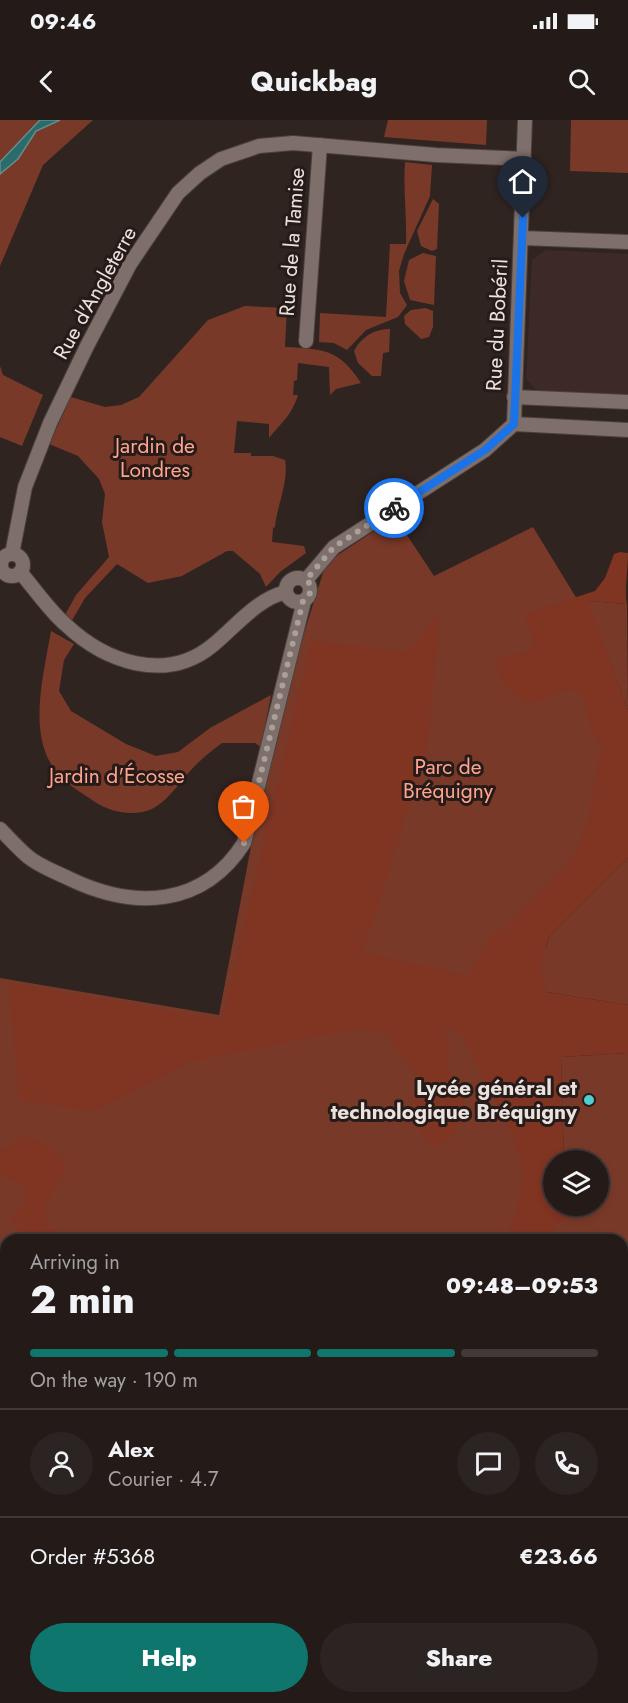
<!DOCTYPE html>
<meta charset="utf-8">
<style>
:root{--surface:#241b19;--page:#2c2422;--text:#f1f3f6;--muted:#a3a1a2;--line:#413938;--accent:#0f766e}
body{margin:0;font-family:Jost,sans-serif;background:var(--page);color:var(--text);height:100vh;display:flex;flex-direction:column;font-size:22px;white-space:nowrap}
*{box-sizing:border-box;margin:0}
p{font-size:20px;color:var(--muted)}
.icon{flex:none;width:33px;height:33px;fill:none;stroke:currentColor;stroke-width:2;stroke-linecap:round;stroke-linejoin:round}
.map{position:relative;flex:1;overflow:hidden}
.details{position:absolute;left:0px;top:1114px;width:628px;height:470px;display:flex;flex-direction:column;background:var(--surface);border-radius:18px 18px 0 0;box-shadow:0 3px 9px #0003,0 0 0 2px var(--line)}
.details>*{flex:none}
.controls{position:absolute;left:543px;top:1030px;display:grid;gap:12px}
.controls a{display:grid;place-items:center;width:66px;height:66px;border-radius:50%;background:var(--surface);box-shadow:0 3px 9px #0003,0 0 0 2px var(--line);font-size:30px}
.pin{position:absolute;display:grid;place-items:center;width:51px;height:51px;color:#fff;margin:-62px -26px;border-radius:50% 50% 50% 0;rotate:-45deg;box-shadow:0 0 6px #0007}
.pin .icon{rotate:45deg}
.courier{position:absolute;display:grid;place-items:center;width:60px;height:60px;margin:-30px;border:4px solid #1a73e8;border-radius:50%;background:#fff;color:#222;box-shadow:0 2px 8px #0007}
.summary em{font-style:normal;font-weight:800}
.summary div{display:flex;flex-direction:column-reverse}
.summary{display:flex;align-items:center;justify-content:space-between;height:102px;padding:0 30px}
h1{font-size:39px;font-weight:800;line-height:45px}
.bar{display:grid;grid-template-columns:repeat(4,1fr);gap:9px 6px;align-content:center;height:72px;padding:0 30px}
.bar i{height:8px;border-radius:4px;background:var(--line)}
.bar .current{background:var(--accent)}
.bar p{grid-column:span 4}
.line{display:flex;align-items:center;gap:15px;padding:0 30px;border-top:2px solid var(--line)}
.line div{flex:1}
.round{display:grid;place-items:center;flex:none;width:63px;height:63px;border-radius:32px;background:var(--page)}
.button{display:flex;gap:12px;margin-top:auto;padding:12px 30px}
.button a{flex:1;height:69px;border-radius:36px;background:var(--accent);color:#fff;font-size:24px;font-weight:800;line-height:69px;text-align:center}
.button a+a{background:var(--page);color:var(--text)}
.status{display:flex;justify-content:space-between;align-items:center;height:42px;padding:0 30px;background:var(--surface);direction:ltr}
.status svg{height:16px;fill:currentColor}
header{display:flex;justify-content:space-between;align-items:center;height:78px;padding:0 30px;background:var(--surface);font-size:27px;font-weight:800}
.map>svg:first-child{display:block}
</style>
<div class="status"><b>09:46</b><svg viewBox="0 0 49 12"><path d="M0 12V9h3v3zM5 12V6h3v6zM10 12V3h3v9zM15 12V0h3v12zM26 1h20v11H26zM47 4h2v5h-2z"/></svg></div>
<header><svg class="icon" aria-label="back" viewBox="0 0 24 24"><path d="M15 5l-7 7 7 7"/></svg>Quickbag<svg class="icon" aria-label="search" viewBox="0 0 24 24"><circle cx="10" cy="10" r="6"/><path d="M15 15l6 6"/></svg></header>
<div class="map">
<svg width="628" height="1583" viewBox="0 0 628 1583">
<rect width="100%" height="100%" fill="#302421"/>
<polygon fill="#3d2a26" points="546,130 628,134 628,277 537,271 526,259 532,140"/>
<g fill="#793929">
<polygon points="0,0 41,0 0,42"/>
<polygon points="60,0 93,0 43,45 0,146 0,54 13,43 36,11"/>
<polygon points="388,0 487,0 486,25 384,17"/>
<polygon points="571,0 628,0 628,53 570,51"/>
<path d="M 405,42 L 432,45 L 430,76 L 404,134 L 399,151 L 400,173 L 407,185 L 398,197 L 366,210 L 347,230 L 334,223 L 319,222 L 320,193 L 386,197 L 390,124 L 406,124 C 407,96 403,70 405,42 Z"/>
<polygon points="433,79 439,84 437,129 432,131 421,126 417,111"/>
<polygon points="423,133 436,136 434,185 410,180 404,161 409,140"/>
<path d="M 245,186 L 287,188 L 285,227 C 324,229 339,229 361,263 L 336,269 L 330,275 L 329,247 L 298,243 L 297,260 L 294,261 L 293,275 L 298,275 C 292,295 281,303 269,318 L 269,304 L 237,301 L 234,333 L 251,333 L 251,336 L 273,336 L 285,340 C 289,362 277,385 275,407 L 273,408 L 272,422 L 304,426 L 306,433 L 280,452 L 266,467 L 260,454 L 233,431 L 227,431 L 182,456 L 148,463 L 117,444 L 85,478 L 71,502 L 65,495 L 76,475 L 109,437 L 102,402 L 105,374 L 99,359 L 78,336 L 49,324 L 71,277 L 105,287 L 121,285 L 139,277 L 208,200 Z"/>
<polygon points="426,188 433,191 433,207 429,217 421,219 405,204 404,196 411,190"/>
<path d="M 390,209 L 389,232 L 383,233 L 381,256 L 372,256 L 358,243 L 354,231 C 361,217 374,209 390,209 Z"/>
<polygon points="0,246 3,255 43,275 22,326 0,317"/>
<polygon points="395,397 434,456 533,407 577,479 628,610 545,816 546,828 549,817 628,738 628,885 547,872 554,1086 565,1097 565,1086 598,1086 598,1041 564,1041 561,937 628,933 628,1434 622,1434 622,1120 6,1120 6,1578 265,1578 266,1583 0,1583 0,858 219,895 272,616 326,443"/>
<polygon points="587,481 627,484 628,590"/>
<path d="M 51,511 L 74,524 L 64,540 L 59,571 L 71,591 L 126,624 L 156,636 L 178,632 L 210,608 L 271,575 L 261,627 L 255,623 L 222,623 C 211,631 200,640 191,650 C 178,664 168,681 152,689 C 134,697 110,692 95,682 C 81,672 65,664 55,650 C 27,613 44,553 51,511 Z"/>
</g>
<g fill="#803422">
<path d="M 620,432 L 628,433 C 628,446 624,475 627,484 L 588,481 L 628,590 L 628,738 L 549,817 L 540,847 L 547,872 L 628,885 L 628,933 L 561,937 L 564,1041 L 554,1041 L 554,1086 L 565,1086 L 566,1097 L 557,1105 L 551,1120 L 507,1120 L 517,1086 L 523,1051 L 513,1017 L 462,916 L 444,903 L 450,927 L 447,947 L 463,972 L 464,994 L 451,1018 L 431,1027 L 419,1009 L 411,983 L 423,962 L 402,939 L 387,913 L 352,909 L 190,942 L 94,991 L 19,980 L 9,863 L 222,900 L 311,521 L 408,532 L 440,494 L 427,629 L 363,832 L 468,856 L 490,815 L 505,808 L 567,744 L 577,730 L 588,698 L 601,627 L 590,608 L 583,576 C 564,565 564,573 547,578 C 540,581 530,581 523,582 L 504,565 L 496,547 L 500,537 L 528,532 L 533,521 L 524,494 L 595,471 L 605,458 L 614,434 Z"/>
<path d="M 21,1016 C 43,1021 55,1028 68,1047 L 47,1083 L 44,1099 L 65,1120 L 27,1120 L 10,1100 L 25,1081 L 23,1065 L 0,1054 L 0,1032 Z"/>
<polygon points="6,1301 6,1385 0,1397 0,1307"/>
</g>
<polygon fill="#2a6b6c" stroke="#648f8e" stroke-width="1.5" points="40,0 60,0 36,11 18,39 0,54 0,42"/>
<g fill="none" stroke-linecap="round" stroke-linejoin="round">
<g stroke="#4a403d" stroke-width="16">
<g id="minor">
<polyline points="522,118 628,122"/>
<polyline points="306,221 320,25"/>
<polyline points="514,277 628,282"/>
<polyline points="514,304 525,0"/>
<polyline points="514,304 628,310"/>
<polyline points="12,434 25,367 50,303 87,226 130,144 178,73 200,53 221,39 259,26 293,23 436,35 524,39"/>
<circle cx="12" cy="445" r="11"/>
<path d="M 20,452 C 35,469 48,489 65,504 C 105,542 166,564 213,525 C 236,506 257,479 286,472"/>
<circle cx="298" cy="470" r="12"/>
<polyline points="306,460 334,427 485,330 514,304"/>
<path d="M 0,709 C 8,717 17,727 26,735 C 38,746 56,752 70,759 C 135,790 203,787 244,723 L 304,481"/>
<polyline points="432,1578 433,1583"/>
</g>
</g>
<use href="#minor" stroke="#7e6f6b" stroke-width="14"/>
</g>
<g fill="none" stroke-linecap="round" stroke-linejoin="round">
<polyline stroke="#a9a09c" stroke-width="6" stroke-dasharray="0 10.8" points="244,723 303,481 310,473 309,463 306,460 334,427 394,388"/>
<polyline stroke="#1a73e8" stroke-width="8" points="394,388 485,330 514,304 523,98"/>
</g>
<circle fill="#52cdcf" stroke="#261b18" stroke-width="2" cx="589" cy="980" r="6"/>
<g text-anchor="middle" stroke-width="6" stroke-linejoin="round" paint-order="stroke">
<g font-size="21" fill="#eae2df" stroke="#261b18">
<text transform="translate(292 122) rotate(-86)" y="7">Rue de la Tamise</text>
<text transform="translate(95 173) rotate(-61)" y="7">Rue d'Angleterre</text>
<text transform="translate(497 205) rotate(-87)" y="7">Rue du Bobéril</text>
</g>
<g font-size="21" fill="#ffa58f" stroke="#261b18">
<text x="155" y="333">Jardin de<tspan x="155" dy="24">Londres</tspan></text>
<text x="448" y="654">Parc de<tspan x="448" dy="24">Bréquigny</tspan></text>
<text x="117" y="663">Jardin d'Écosse</text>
</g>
<g font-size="21" font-weight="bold" fill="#eae2df" stroke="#261b18" text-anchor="end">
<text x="577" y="975">Lycée général et<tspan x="577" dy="24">technologique Bréquigny</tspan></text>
</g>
</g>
</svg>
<div class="controls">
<a><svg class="icon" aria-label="layers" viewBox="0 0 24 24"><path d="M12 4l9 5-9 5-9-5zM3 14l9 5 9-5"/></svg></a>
</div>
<div class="pin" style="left:244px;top:723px;background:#ea580c"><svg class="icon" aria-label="bag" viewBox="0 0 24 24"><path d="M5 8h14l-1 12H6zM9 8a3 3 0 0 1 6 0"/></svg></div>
<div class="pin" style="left:523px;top:98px;background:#1f2937"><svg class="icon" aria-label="home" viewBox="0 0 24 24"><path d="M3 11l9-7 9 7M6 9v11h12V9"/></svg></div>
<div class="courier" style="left:394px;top:388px"><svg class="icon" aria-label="bike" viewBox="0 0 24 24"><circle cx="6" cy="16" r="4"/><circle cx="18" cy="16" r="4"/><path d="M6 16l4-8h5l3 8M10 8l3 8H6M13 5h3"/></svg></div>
<section class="details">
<div class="summary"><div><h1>2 min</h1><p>Arriving in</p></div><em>09:48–09:53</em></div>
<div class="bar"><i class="current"></i><i class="current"></i><i class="current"></i><i></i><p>On the way · 190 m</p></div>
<div class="line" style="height:108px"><a class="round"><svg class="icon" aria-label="person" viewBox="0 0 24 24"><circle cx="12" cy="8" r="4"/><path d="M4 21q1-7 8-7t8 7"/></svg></a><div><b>Alex</b><p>Courier · 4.7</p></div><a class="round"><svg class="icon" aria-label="chat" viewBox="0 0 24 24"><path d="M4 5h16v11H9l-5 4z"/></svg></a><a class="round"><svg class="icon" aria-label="phone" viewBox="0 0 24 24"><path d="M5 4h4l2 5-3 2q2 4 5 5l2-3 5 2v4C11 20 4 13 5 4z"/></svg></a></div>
<div class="line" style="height:78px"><div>Order #5368</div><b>€23.66</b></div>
<div class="button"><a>Help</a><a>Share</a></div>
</section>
</div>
